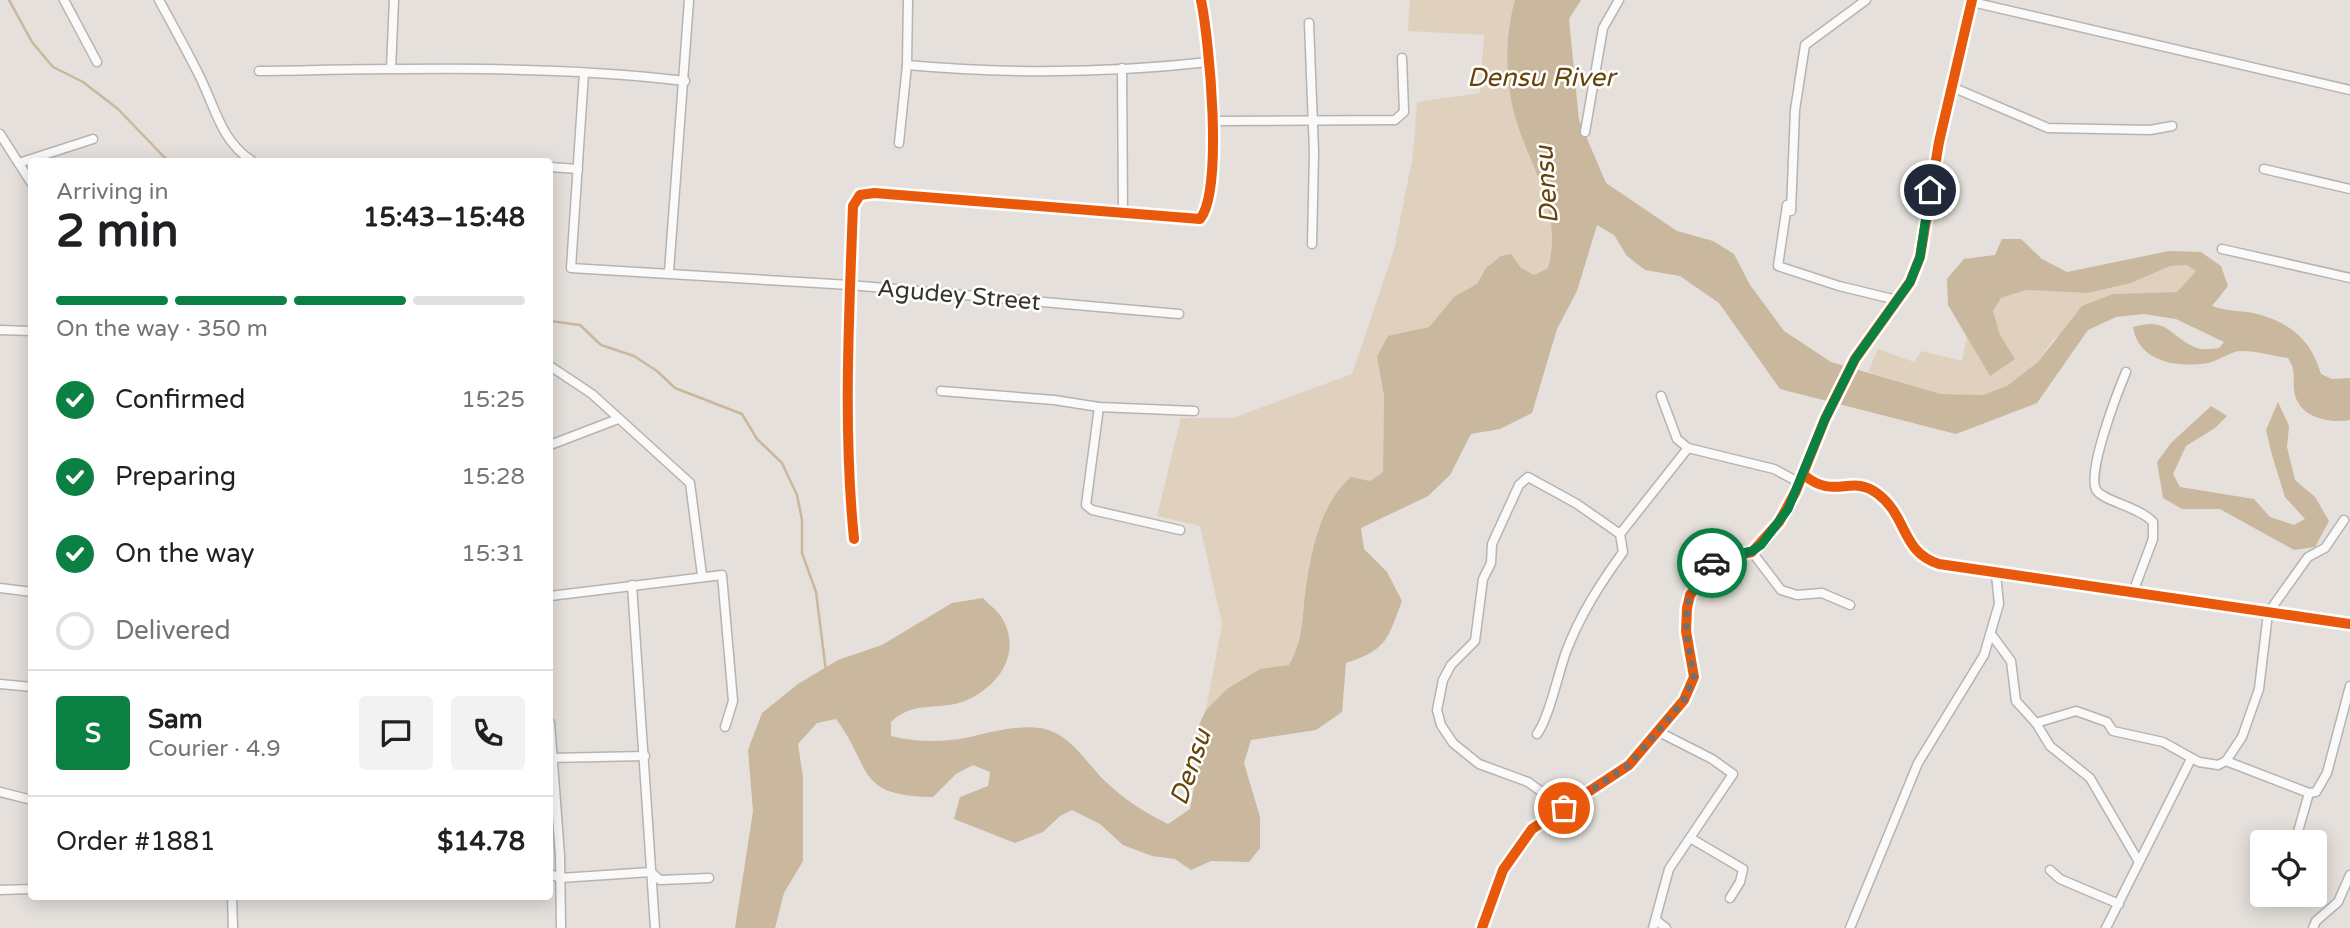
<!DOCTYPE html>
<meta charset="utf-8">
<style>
:root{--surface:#fff;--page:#f2f2f2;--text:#202124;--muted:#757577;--line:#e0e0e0;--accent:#0b8043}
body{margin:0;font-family:"Varela Round",sans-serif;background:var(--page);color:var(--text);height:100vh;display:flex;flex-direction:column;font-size:26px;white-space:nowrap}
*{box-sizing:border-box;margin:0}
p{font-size:23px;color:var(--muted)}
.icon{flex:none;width:38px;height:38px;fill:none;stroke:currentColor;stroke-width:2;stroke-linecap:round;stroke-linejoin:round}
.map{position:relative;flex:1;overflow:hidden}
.side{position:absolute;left:28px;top:158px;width:525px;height:742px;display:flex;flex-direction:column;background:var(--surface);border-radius:7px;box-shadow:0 4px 18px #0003}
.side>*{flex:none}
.buttons{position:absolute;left:2250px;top:830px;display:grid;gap:14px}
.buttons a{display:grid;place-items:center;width:77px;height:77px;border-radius:7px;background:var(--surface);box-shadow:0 4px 18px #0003;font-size:35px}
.pin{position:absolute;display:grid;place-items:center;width:60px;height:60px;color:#fff;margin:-30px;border:4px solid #fff;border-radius:50%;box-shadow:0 2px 7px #0007}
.courier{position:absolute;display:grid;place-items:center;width:70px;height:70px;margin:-35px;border:5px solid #0b8043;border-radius:50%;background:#fff;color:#222;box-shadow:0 2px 9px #0007}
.head em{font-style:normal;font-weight:800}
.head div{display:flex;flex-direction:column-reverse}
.head{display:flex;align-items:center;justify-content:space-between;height:119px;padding:0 28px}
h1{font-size:46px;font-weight:800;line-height:52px}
.bar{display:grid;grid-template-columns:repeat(4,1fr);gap:10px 7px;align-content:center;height:84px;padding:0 28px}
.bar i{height:9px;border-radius:5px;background:var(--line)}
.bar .on{background:var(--accent)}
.bar p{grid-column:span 4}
.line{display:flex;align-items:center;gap:18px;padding:0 28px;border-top:2px solid var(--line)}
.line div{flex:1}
.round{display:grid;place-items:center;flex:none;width:74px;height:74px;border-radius:7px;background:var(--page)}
ol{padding:0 28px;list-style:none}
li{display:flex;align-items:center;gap:21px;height:77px}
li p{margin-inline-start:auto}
li .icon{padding:7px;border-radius:50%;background:var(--accent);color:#fff;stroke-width:4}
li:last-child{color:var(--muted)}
li i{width:38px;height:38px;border:4px solid var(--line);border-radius:50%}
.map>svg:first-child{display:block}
</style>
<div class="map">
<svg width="2350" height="928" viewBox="0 0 2350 928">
<rect width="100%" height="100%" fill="#e5e0db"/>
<g fill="#dfd1be">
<path d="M 1410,0 L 1515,0 L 1507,78 L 1517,122 L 1547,202 L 1555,244 L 1548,268 L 1534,275 L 1521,268 L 1511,254 L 1486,268 L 1478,284 L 1454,297 L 1429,327 L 1413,331 L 1377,358 L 1384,396 L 1383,472 L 1370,481 L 1351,477 C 1322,502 1313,544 1307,580 C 1301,613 1306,635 1289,665 C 1249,670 1234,683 1206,710 L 1222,624 L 1200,526 L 1157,516 L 1181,418 L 1233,418 L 1352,374 L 1394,250 L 1413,155 L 1417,102 L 1480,93 L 1484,35 L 1408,31 Z"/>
<polygon points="2187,265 2196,271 2177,292 2113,294 2053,340 2038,362 2007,386 1983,395 1941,394 1868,372 1878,349 1914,362 1921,351 1962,361 1967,337 1990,376 2014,359 2000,335 1993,311 2001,298 2026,290 2088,293 2131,283 2169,266"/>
</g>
<g fill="#c9b79e">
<path d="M 1515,0 L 1581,0 L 1569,19 L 1579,120 L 1606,183 L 1677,231 L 1713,241 L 1734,254 L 1750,285 L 1784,331 L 1831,362 L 1941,394 L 1983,395 L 2007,386 L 2038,362 L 2082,306 L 2113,294 L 2177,292 L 2196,271 L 2187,265 L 2170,266 L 2131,283 L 2088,293 L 2026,290 L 2001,298 L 1993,311 L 2000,335 L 2015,359 L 1990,376 L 1948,305 L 1947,279 L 1964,259 L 1995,255 L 2002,239 L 2021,239 L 2042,259 L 2067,272 L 2169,251 L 2201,252 L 2221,266 L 2228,286 L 2212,306 C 2228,312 2245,310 2261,315 C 2294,325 2312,343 2321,374 L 2332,379 L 2350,378 L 2350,420 C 2328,424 2296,417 2294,389 C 2293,375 2296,371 2288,358 C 2273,356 2254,350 2239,351 C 2228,353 2218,361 2208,363 C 2176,368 2139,362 2133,327 C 2169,316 2169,337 2197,348 C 2203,350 2212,349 2219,348 L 2224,342 L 2176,319 L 2144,314 L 2116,317 L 2088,330 L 2037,403 L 1956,434 L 1780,389 L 1719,303 L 1680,276 L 1645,270 L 1627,256 L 1614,235 L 1597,225 L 1577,291 L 1557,329 L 1532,413 L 1500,429 L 1471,434 L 1450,475 L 1428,496 L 1361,528 L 1364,549 L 1387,572 L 1402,601 C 1387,640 1388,649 1346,663 L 1342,712 L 1316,730 L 1251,740 L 1244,763 L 1260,817 L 1260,848 L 1249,862 L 1211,861 L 1191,870 L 1175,859 L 1152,856 L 1123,845 L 1100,824 L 1072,810 L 1060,816 L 1043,832 L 1015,843 L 954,819 L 960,797 L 988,786 L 990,772 L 973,765 L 956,774 L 933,797 C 854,796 873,768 836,719 L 817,723 L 798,744 L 803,777 L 803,861 L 784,893 L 775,928 L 735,928 L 753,811 L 748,750 L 762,713 L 798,684 L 838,660 L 882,645 L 952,603 L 983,598 C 988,604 997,610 1002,618 C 1022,652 1000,685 967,700 C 940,712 915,699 891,722 L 891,736 C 914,742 936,742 960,739 C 986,734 1025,721 1051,731 C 1074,740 1089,766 1106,782 C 1125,800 1144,812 1168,824 L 1190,809 L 1201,750 L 1198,727 L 1206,710 L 1227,689 L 1260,669 L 1289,665 C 1306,635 1301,613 1307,580 C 1313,544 1322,502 1351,477 L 1370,481 L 1383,472 L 1384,396 L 1377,357 L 1388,336 L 1429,327 L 1454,297 L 1477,284 L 1486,268 L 1501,256 L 1511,254 L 1521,268 L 1534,275 L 1548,268 C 1563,216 1533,172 1517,123 C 1505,85 1504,39 1515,0 Z"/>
<polygon points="2278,402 2289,426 2287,447 2295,480 2315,497 2329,521 2315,547 2294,550 2220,509 2182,509 2163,498 2157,462 2171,443 2211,406 2227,416 2215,428 2186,446 2173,474 2180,487 2254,499 2270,517 2294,525 2305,519 2285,497 2272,455 2266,430"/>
</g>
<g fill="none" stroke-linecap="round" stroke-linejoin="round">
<g stroke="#c9b79e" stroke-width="2.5">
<polyline points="9,0 32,42 53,67 83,82 118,109 168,161"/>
<polyline points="550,321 580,325 601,345 634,356 657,371 675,388 742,414 757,439 782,463 797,495 802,520 802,553 816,592 826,671"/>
</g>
<g stroke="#b7b3b0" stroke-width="11">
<g id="minor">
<polyline points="64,0 97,62"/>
<path d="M 159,0 C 172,24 186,49 198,73 C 215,106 220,140 252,161"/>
<polyline points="1972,2 2350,90"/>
<polyline points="1309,23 1314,152 1312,244"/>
<path d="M 907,65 C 1007,74 1110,73 1209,62"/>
<polyline points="1122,68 1123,215"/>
<polyline points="391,69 394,0"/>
<path d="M 259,71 C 399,69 546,64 685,81"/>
<polyline points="584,73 571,268 850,285 1179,314"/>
<polyline points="1952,87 2048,128 2150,130 2172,126"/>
<polyline points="1212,121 1395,120 1404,112 1402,58"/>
<polyline points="1585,132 1603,28 1619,0"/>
<polyline points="0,134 32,184"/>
<polyline points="899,143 907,65 908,0"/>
<polyline points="19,163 93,139"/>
<polyline points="550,167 578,169"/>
<polyline points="2264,169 2350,189"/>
<polyline points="1787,205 1778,266 1839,286 1897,300"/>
<polyline points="1791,211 1795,110 1805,45 1866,0"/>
<polyline points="2222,249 2350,278"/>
<polyline points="669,272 689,0"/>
<polyline points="0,330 32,331"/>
<polyline points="550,366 592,394 690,483 702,575"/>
<path d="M 2126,372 C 2118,391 2085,476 2097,491 C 2104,501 2139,507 2153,522 L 2153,539 L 2133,592"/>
<polyline points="941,391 1054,400 1099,407 1194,411"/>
<polyline points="1661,396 1677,439 1688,448 1774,469 1800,483"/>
<polyline points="1099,407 1086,505 1092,510 1180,530"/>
<polyline points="550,445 618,419"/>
<path d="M 1804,475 C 1835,501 1851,473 1878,494 C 1908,517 1901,552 1939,564 L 2350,624"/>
<polyline points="1620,534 1688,448"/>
<path d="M 854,539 C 843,429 849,317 853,206 L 860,195 L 874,193 L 1200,219 C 1224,190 1209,39 1201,0"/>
<polyline points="1752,552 1781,590 1797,595 1822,593 1850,605"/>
<polyline points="632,585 655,928"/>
<polyline points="0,588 32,592"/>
<polyline points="550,596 722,575 733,701 725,727"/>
<polyline points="1991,634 2011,661 2016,701 2036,723 2050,746 2090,778 2139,862"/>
<polyline points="0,684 32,687"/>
<polyline points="550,723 560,856 561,928"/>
<polyline points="2036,723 2076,711 2107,722 2113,731 2163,742 2199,762 2218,765 2226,761 2242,737 2259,689 2268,613 2308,557 2325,548 2344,520"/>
<path d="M 1537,734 C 1549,718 1558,674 1566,652 C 1580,615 1600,584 1623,552 L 1620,534 L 1577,504 L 1528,477 L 1519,485 L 1492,544 L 1491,563 L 1483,579 L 1475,641 L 1451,665 L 1443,680 L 1437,710 L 1441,725 L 1453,743 L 1479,764 L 1528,782 L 1564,808"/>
<polyline points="550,758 645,756"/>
<polyline points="2226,761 2309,793 2316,792 2327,773 2350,686"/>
<polyline points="0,792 32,800"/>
<polyline points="1692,839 1743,869 1740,882 1730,898"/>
<polyline points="2295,842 2309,793"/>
<polyline points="2050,870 2060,879 2119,904"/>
<polyline points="550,874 560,878 651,872 660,880 709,878"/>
<polyline points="0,890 32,889"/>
<polyline points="232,896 233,928"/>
<polyline points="1656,920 1666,928"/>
<polyline points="1482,928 1503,870 1532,829 1629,765 1684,700 1694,677 1686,631 1687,608 1690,595 1717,559 1752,552 1779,522 1796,491 1825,419 1855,359 1910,282 1920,257 1939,142 1972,0"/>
<polyline points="1653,928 1669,869 1733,774 1712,759 1659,732"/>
<polyline points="1850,928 1918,763 1984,655 1999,604 1996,574"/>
<polyline points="2106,928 2191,759"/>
<polyline points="2313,928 2316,921 2338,902 2350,875"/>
</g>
</g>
<use href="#minor" stroke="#fbfafa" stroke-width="8"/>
<g stroke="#fff" stroke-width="15">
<g id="cycleway">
<path d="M 1804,475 C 1835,501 1851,473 1878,494 C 1908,517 1901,552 1939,564 L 2350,624"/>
<path d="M 854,539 C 843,429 849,317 853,206 L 860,195 L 874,193 L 1200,219 C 1224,190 1209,39 1201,0"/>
<polyline points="1482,928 1503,870 1532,829 1629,765 1684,700 1694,677 1686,631 1687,608 1690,595 1717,559 1752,552 1779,522 1796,491 1825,419 1855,359 1910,282 1920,257 1939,142 1972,0"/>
</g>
</g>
<use href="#cycleway" stroke="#e8590c" stroke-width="10"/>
</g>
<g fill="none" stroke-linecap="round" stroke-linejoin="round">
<polyline stroke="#74706c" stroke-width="7" stroke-dasharray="0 12.6" points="1564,808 1629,765 1684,700 1694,677 1686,631 1687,608 1690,596 1712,563"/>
<polyline stroke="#0b8043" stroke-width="9" points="1712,563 1717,559 1752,551 1761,545 1788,509 1825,419 1855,359 1910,282 1920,257 1930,190"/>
</g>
<g text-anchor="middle" stroke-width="5" stroke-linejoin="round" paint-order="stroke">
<g font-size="24" fill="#373430" stroke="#fff">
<text transform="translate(959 295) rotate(5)" y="8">Agudey Street</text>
</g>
<g font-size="26" font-style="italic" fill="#67450a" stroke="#fff">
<text x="1541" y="86">Densu River</text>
<text transform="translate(1546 185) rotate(-94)" y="9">Densu</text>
<text transform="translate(1190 767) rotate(-71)" y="9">Densu</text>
</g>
</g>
</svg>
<div class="buttons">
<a><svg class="icon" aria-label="locate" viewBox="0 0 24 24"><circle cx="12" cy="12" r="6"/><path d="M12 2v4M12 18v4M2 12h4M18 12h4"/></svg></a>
</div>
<div class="pin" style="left:1564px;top:808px;background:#ea580c"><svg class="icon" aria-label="bag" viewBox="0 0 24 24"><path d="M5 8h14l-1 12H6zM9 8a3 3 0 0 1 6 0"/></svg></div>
<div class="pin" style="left:1930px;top:190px;background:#1f2937"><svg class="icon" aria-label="home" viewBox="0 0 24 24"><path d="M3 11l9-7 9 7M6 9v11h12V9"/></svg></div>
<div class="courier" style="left:1712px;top:563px"><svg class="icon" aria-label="car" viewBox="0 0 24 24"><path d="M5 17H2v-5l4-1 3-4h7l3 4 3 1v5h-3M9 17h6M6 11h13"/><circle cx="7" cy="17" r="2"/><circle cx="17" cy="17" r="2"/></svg></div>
<section class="side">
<div class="head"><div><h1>2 min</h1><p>Arriving in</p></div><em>15:43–15:48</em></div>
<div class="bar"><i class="on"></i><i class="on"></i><i class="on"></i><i></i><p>On the way · 350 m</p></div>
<ol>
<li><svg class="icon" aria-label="check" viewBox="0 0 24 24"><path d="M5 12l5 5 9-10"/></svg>Confirmed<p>15:25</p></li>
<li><svg class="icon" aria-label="check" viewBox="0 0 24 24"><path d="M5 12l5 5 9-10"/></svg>Preparing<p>15:28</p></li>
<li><svg class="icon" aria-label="check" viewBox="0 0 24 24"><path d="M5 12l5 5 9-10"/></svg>On the way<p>15:31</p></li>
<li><i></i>Delivered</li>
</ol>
<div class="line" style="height:126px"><b class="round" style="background:var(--accent);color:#fff">S</b><div><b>Sam</b><p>Courier · 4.9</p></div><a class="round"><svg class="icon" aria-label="chat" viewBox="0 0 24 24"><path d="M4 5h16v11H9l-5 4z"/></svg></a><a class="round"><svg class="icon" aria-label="phone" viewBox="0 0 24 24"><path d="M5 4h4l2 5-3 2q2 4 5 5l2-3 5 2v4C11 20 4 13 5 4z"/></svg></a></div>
<div class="line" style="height:91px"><div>Order #1881</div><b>$14.78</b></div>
</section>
</div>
